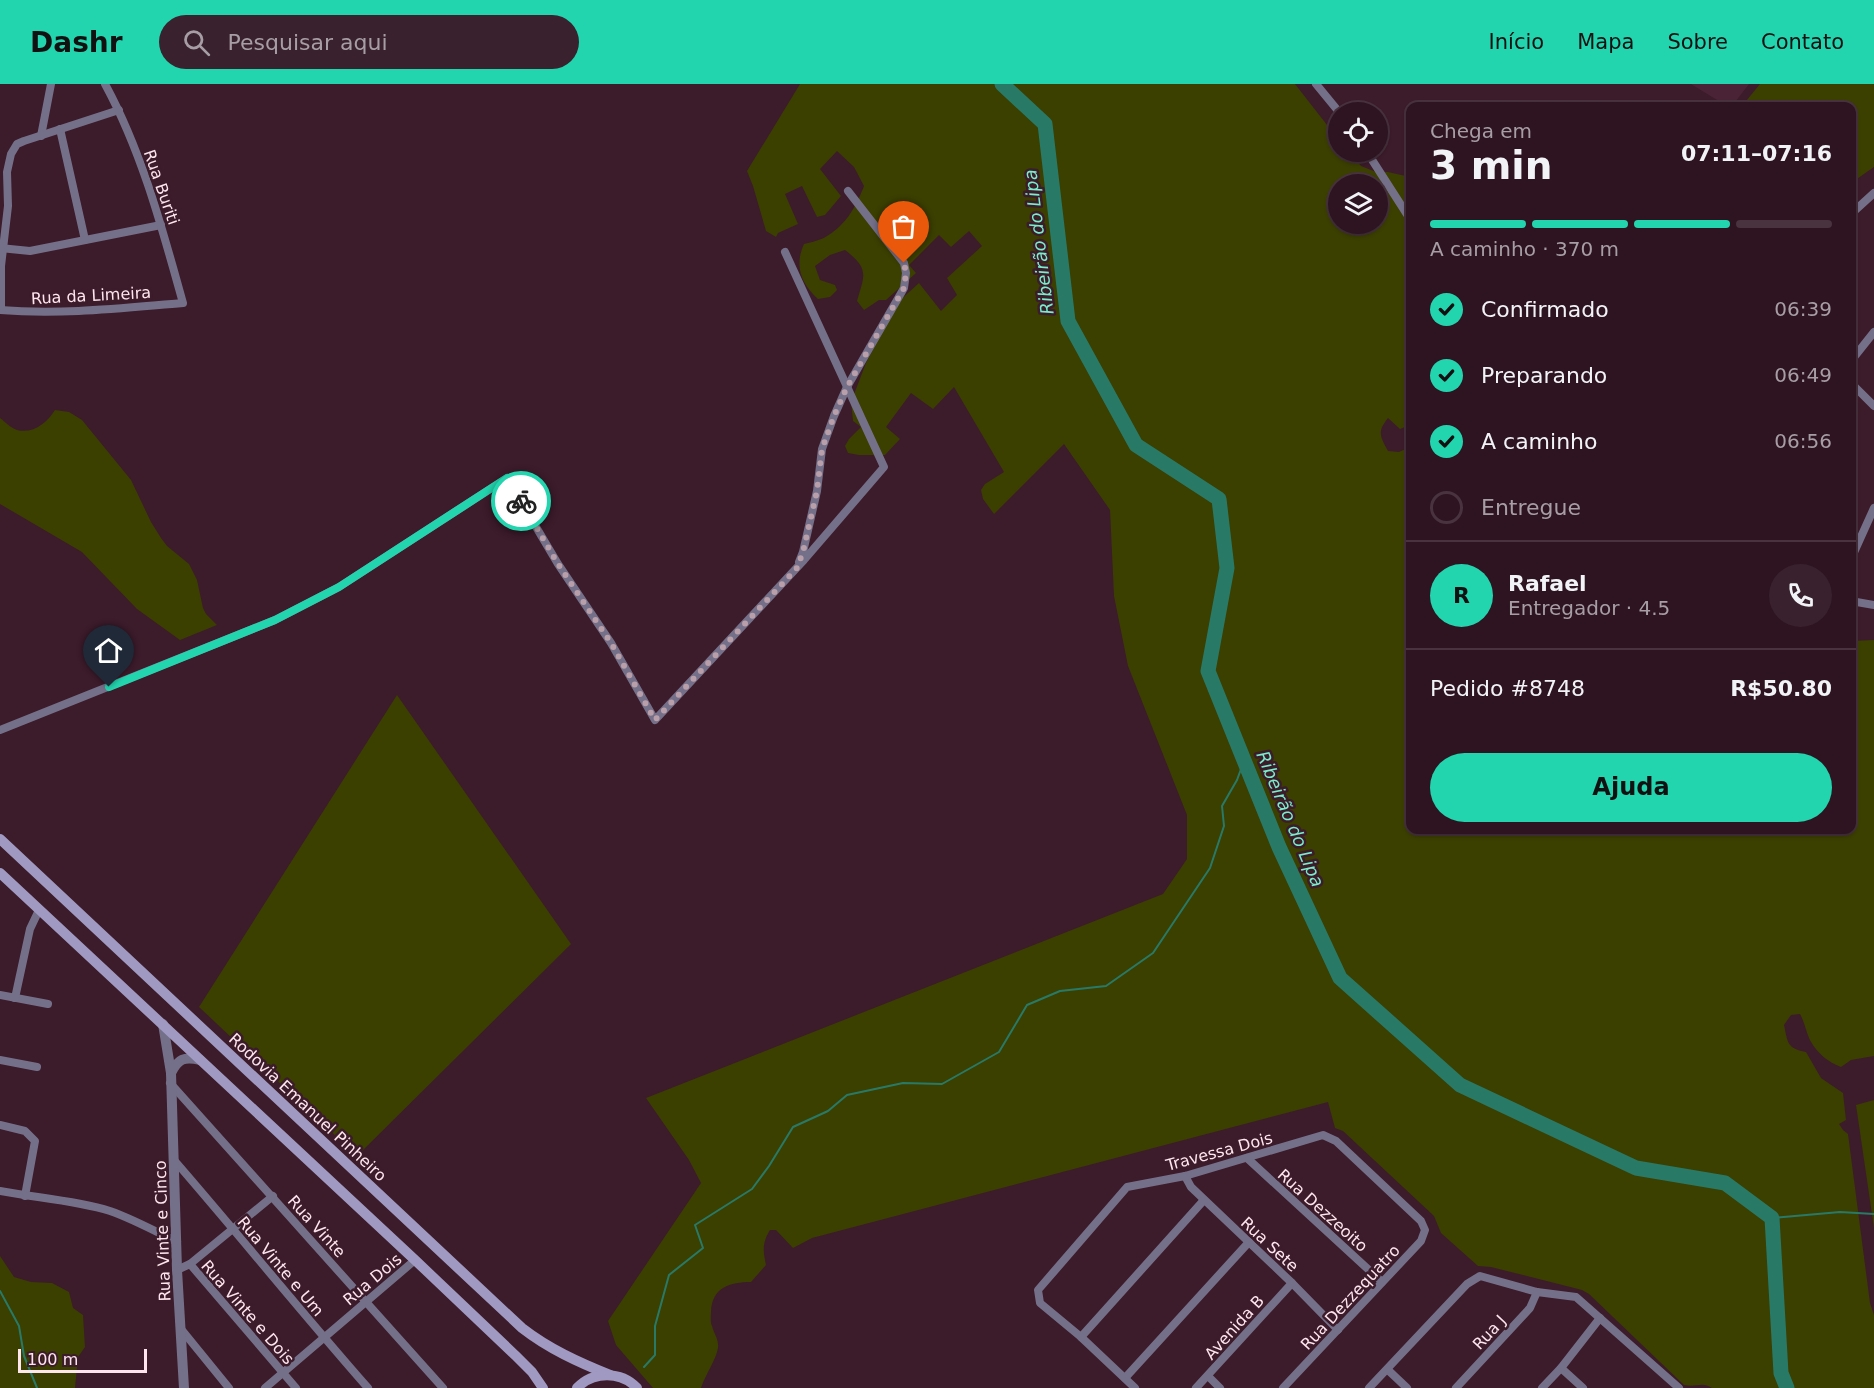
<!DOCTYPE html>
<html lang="pt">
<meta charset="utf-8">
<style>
:root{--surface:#2d1420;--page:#39212d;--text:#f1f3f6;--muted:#a79ea5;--line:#48333e;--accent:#23d5af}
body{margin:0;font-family:"DejaVu Sans",sans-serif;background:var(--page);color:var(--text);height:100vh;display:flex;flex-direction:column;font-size:22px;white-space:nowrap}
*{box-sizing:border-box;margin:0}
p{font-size:20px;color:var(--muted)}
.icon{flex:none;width:33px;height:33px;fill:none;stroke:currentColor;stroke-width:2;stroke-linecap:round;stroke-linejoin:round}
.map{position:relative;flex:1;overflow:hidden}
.details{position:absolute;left:1406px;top:18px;width:450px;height:732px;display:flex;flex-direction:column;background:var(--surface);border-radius:12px;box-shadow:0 2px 4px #0004,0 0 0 2px var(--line)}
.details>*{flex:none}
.fabs{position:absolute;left:1328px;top:18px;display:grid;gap:12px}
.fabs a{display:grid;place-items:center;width:60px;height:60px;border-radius:50%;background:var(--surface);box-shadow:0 2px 4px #0004,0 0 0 2px var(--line);font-size:30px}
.scale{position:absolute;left:18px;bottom:15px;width:129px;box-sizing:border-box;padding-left:6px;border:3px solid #fde6ee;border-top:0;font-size:16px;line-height:21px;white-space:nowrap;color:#fde6ee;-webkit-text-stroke:4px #3c1b2a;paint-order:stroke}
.pin{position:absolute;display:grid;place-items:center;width:51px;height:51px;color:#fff;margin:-62px -26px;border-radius:50% 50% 50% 0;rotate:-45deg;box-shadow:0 0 6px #0007}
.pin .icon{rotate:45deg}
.courier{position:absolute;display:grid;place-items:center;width:60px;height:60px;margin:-30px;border:4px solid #23d5af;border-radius:50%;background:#fff;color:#222;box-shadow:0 2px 8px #0007}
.summary em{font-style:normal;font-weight:700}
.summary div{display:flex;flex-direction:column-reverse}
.summary{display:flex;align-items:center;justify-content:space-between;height:102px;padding:0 24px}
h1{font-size:39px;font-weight:700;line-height:45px}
.bar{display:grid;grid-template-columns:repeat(4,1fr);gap:9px 6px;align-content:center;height:72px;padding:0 24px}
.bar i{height:8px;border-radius:4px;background:var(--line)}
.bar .on{background:var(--accent)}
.bar p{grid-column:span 4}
.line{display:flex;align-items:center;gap:15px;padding:0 24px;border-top:2px solid var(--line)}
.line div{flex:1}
.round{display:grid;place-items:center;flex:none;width:63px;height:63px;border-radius:32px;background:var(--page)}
ol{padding:0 24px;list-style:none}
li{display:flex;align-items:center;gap:18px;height:66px}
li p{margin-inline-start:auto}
li .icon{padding:6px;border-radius:50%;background:var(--accent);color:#111;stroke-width:4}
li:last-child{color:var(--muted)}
li i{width:33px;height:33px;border:3px solid var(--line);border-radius:50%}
.primary-button{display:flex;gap:12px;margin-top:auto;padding:12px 24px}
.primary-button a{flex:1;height:69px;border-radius:36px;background:var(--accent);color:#111;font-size:24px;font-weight:700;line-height:69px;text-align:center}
header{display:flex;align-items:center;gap:36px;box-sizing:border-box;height:84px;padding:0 30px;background:var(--accent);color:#111}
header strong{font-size:28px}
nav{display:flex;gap:33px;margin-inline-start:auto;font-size:21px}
.search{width:420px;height:54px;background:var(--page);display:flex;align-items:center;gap:15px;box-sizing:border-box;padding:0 21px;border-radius:33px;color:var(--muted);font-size:22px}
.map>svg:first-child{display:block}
</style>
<header>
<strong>Dashr</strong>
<div class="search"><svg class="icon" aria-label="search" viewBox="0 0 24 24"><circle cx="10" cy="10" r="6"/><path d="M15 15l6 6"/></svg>Pesquisar aqui</div>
<nav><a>Início</a><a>Mapa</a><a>Sobre</a><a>Contato</a></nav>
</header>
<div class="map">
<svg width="1874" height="1304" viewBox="0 0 1874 1304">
<rect width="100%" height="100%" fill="#3c1b2a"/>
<polygon fill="#4b2336" points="1691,0 1749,0 1732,22 1727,22"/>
<g fill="#3b3f00" fill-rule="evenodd">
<path d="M 800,0 L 1295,0 L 1338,55 L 1338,68 L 1349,68 L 1361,82 L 1376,88 L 1388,88 L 1410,93 L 1410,341 L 1400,345 L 1388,334 C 1377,348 1380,352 1388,367 L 1399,368 L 1410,363 L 1410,746 L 1851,746 L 1851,557 L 1874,556 L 1874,972 L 1851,976 L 1841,983 C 1828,978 1818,970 1811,958 C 1806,949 1805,939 1800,930 L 1791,931 L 1784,941 C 1788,958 1786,964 1806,968 L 1821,994 L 1843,1009 L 1846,1036 L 1839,1040 L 1843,1046 L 1848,1050 L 1870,1219 L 1874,1231 L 1874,1304 L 1712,1304 C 1702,1297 1696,1304 1684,1301 L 1589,1210 L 1582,1206 L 1491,1183 L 1478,1182 L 1441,1149 L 1434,1132 L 1343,1047 L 1335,1044 L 1328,1018 L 812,1154 L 793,1164 L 776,1146 L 770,1146 C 762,1159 763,1167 766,1181 L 751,1198 C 730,1198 712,1203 711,1228 C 711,1232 710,1238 712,1242 C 714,1250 719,1255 718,1264 C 716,1276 705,1291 701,1304 L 653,1304 L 616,1261 L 608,1237 L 701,1099 L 689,1076 L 646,1014 L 1163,810 L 1187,775 L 1187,731 L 1128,582 L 1114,512 L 1110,426 L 1064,360 L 994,430 L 983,415 L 981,406 L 985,400 L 1004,388 L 954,303 L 933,325 L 911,309 L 886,343 L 900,355 L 885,371 L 859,371 L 848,369 L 845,362 L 849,355 L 861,343 L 853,337 L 851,318 L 866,279 L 897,219 L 919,199 L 941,227 L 957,211 L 947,194 L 982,162 L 969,147 L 951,163 L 939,151 L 909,181 L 916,189 L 886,216 L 879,216 L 864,226 L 857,217 C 865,190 869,185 845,166 L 830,171 L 815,182 L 820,196 L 835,201 L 837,206 L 830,213 L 818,215 C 801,199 794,182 804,160 C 812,158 821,156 827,152 C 847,140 856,122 864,102 L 854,83 L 837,67 L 820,85 L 841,112 L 825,131 L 817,133 L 802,102 L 785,110 L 798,140 L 778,149 L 776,153 L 766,147 L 753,102 L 747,87 ZM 1338,100 L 1377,100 L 1377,140 L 1338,140 Z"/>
<polygon points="1760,0 1874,0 1874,83 1851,99 1851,22 1742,22"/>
<path d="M 55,326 L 69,328 L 82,336 L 131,396 L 151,438 L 161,454 L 167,462 L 189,480 L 197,496 L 203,524 L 206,530 L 217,541 L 180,556 L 137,525 L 82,468 L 0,420 L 0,334 C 5,338 11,344 17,346 C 33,350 47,339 55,326 Z"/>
<polygon points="397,611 571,860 357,1072 199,923"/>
<polygon points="1874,1016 1874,1144 1856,1021"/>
<polygon points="0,1172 14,1193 31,1198 52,1199 69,1208 73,1224 83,1231 85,1263 78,1273 75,1304 0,1304"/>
</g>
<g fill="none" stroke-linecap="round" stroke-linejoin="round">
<g stroke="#287a66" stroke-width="2">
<polyline points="1772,1134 1840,1128 1874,1130"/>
<polyline points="0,1207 19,1242 24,1272 37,1304"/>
<polyline points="644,1283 655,1271 655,1242 669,1191 703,1164 695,1141 752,1105 769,1082 793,1043 828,1027 847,1011 903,999 942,1000 999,968 1027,921 1060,907 1106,902 1153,869 1210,784 1224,742 1222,722 1237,696 1244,677"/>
</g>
<polyline stroke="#287a66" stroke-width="15" points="1002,0 1045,40 1068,237 1136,361 1219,415 1227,484 1208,587 1279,763 1340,894 1460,1001 1636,1084 1725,1099 1772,1134 1781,1289 1787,1304"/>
<g stroke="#757089" stroke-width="8">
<polyline points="1316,0 1339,28"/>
<polyline points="60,45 85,156"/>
<polyline points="41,52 51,0"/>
<polyline points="1367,68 1410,135"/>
<polyline points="1851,130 1874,109"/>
<polyline points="0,164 30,167 161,141"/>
<path d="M 0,226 C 62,231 122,224 183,219 C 162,144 142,68 105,0"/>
<polyline points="1,226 1,182 8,122 7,88 11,70 17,60 24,57 119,26"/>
<polyline points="1851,277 1874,248"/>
<polyline points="1851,299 1874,322"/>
<polyline points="1851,475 1874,424"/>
<polyline points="799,478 803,468 817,407 822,365 834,332 847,303 904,204 906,189 904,179 848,107"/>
<polyline points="1851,517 1874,521"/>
<polyline points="0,646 275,536 339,503 507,394 558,480 611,559 655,636 804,476 884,383 785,168"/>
<polyline points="0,911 48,920"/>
<polyline points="15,914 30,845 39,826"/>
<polyline points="0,976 37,983"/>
<polyline points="170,999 443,1304"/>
<polyline points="0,1041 25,1047 35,1057 25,1112"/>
<polyline points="1247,1074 1382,1198"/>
<path d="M 174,1076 C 240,1152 302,1229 368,1304"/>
<polyline points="1185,1092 1191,1103 1292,1199 1338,1246"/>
<path d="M 0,1107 C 36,1114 74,1116 110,1127 C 133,1135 155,1147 177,1158"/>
<polyline points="190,1180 273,1112"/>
<polyline points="177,1186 190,1180 296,1304"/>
<polyline points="181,1245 229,1304"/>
<polyline points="1081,1253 1204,1116"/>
<polyline points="1561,1284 1583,1304"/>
<polyline points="1388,1286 1407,1304"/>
<polyline points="1208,1292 1220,1304"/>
<polyline points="1125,1294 1249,1158"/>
<polyline points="265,1304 415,1176"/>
<polyline points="1135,1304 1081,1253 1040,1219 1038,1206 1127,1103 1185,1092 1323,1051 1336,1057 1421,1137 1425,1146 1421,1157 1283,1304"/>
<polyline points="1196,1304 1292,1199"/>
<polyline points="1369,1304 1467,1200 1480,1192 1537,1208 1576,1213 1679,1304"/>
<polyline points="1456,1304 1530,1224 1537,1208"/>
<polyline points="1542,1304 1561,1284 1600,1234"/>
</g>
<g stroke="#757089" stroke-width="10">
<polyline points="163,940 171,989 177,1186 184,1304"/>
<path d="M 171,989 C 178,975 184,972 200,976"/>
</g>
<g stroke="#a099c1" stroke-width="10">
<path d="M 0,755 L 522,1244 C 549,1265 578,1278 610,1291"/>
<polyline points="0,789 415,1176 515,1271 532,1288 543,1304"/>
<path d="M 577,1304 C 593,1287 621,1287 637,1304"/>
</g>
</g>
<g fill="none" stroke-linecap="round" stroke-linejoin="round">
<polyline stroke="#b99fa9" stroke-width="6" stroke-dasharray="0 10.8" points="521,417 558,480 611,559 655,636 797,484 803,468 817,407 822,365 834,332 847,303 904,204 906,189 904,179"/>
<polyline stroke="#23d5af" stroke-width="8" points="109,603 275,536 339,503 507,394 521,417"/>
</g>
<g text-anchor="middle" stroke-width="5" stroke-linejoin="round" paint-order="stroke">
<g font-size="16" fill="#fde6ee" stroke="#3c1b2a">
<text transform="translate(162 103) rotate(71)" y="6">Rua Buriti</text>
<text transform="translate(91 211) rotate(-3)" y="6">Rua da Limeira</text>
<text transform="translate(308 1023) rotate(43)" y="6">Rodovia Emanuel Pinheiro</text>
<text transform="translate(1219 1067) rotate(-15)" y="6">Travessa Dois</text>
<text transform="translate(1323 1126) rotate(42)" y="6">Rua Dezzeoito</text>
<text transform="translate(317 1142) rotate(48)" y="6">Rua Vinte</text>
<text transform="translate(162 1147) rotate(-92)" y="6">Rua Vinte e Cinco</text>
<text transform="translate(1270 1160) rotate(43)" y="6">Rua Sete</text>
<text transform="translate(281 1182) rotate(50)" y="6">Rua Vinte e Um</text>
<text transform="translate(372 1195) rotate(-40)" y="6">Rua Dois</text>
<text transform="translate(1350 1213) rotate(-47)" y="6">Rua Dezzequatro</text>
<text transform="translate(248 1228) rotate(49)" y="6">Rua Vinte e Dois</text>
<text transform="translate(1234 1243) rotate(-48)" y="6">Avenida B</text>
<text transform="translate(1489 1248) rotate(-47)" y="6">Rua J</text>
</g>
<g font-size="18" font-style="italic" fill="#79eccc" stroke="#3c1b2a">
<text transform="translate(1039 158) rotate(-97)" y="6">Ribeirão do Lipa</text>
<text transform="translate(1290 735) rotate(67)" y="6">Ribeirão do Lipa</text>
</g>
</g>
</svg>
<div class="fabs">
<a><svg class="icon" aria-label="locate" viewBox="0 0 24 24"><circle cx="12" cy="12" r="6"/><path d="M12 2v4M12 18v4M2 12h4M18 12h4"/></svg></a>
<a><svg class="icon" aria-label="layers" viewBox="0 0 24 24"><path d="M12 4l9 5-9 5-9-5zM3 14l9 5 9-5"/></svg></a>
</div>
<div class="scale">100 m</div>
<div class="pin" style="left:904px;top:179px;background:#ea580c"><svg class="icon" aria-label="bag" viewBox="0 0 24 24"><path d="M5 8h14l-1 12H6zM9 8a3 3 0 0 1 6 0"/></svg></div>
<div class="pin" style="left:109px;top:603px;background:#1f2937"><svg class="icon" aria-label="home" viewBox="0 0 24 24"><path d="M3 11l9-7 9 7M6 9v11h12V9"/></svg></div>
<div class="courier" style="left:521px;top:417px"><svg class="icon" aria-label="bike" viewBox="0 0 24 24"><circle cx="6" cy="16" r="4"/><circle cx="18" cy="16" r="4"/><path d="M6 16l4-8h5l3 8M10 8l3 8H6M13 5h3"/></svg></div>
<section class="details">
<div class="summary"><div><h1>3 min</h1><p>Chega em</p></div><em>07:11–07:16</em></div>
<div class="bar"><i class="on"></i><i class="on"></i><i class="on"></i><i></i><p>A caminho · 370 m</p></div>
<ol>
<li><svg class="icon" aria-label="check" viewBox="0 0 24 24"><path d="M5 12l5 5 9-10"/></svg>Confirmado<p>06:39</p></li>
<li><svg class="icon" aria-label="check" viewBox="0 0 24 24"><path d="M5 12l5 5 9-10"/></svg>Preparando<p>06:49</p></li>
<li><svg class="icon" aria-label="check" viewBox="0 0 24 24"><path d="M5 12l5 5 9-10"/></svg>A caminho<p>06:56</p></li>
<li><i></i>Entregue</li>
</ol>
<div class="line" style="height:108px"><b class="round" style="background:var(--accent);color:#111">R</b><div><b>Rafael</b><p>Entregador · 4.5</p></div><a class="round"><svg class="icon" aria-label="phone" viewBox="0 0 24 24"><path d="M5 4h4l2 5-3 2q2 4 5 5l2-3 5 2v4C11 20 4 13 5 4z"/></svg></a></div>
<div class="line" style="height:78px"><div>Pedido #8748</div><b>R$50.80</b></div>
<div class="primary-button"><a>Ajuda</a></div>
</section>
</div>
